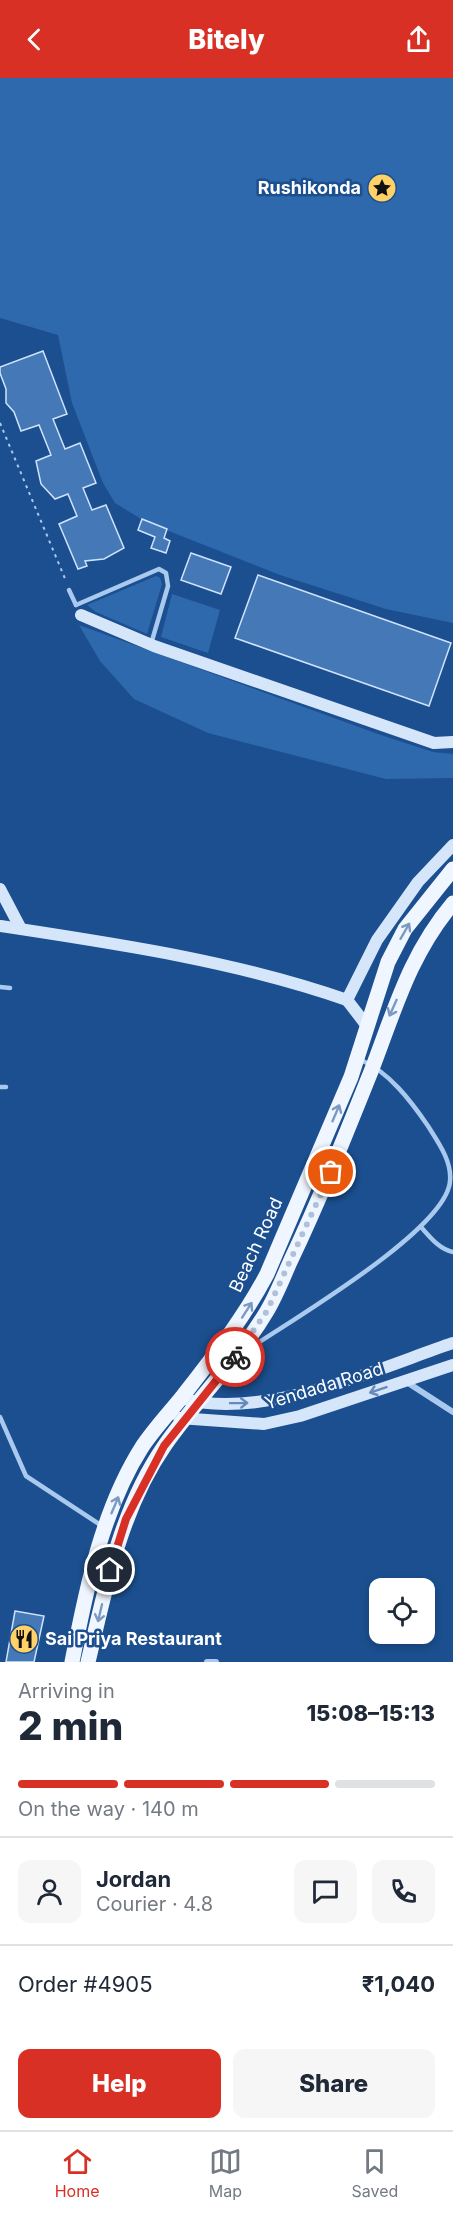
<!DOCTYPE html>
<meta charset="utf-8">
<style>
:root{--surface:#fff;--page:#f6f6f7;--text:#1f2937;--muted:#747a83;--line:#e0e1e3;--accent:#d93025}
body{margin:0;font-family:Inter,sans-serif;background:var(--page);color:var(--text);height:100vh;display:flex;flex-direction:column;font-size:22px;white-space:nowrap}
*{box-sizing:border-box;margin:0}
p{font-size:20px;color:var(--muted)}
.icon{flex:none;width:33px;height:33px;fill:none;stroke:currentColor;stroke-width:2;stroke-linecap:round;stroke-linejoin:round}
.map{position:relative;height:1584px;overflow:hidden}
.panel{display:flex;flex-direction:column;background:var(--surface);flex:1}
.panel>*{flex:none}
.buttons{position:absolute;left:369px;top:1500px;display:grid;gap:12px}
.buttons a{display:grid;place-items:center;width:66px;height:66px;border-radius:12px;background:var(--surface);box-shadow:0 3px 9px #0003;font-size:30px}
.pin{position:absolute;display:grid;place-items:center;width:51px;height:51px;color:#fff;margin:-26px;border:3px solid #fff;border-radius:50%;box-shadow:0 2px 6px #0007}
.courier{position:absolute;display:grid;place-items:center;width:60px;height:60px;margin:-30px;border:4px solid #d93025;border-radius:50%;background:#fff;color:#222;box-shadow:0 2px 8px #0007}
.headline em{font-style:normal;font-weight:800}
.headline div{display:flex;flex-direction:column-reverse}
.headline{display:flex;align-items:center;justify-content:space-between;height:102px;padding:0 18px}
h1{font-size:39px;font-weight:800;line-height:45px}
.bar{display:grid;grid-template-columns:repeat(4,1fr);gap:9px 6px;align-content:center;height:72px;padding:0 18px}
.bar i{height:8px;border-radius:4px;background:var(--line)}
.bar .selected{background:var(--accent)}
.bar p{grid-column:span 4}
.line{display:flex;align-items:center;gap:15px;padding:0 18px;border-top:2px solid var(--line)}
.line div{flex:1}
.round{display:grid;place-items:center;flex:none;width:63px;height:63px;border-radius:12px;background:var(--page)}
.action{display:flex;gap:12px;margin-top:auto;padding:12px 18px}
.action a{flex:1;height:69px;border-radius:12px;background:var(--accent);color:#fff;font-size:24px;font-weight:800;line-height:69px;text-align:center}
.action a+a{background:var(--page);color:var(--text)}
header{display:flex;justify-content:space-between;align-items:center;height:78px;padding:0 18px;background:var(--accent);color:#fff;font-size:27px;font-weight:800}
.dock{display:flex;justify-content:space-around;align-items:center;height:84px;border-top:2px solid var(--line);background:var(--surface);font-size:16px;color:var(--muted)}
.dock a{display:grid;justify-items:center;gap:3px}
.dock .selected{color:var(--accent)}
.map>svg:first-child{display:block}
</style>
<header><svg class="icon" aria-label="back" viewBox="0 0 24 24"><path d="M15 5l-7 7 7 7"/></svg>Bitely<svg class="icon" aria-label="share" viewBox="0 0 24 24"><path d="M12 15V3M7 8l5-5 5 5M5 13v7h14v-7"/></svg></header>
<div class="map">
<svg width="453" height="1584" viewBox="0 0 453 1584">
<rect width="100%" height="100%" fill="#1b4f8f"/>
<g fill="#2e69ad">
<polygon points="0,0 453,0 453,545 386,531 280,497 146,444 115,425 103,405 72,325 58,257 0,240"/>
<polygon points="156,498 160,500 162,506 147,556 96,534 87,527"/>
<polygon points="172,516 220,532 208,575 161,559"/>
<polygon points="79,547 378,656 433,674 453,676 453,700 386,701 208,655 134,621 100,583"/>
</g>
<g fill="#4478b7" stroke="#cfe3fa" stroke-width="1.5">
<polygon points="43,273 67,336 53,341 65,371 80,365 96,405 83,410 92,432 106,427 124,470 104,481 85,483 87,488 78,491 59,446 77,438 68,416 55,421 41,406 36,383 51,377 39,347 21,353 14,334 6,325 6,311 0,295 0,289"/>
<polygon points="142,441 167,451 164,460 170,463 166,475 151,470 155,459 138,452"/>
<polygon points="191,475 231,489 221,516 181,502"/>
<polygon points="258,497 451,565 429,628 235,560"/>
<polygon points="15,1533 44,1538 34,1584 6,1584"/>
</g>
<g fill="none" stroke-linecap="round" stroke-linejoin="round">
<polyline stroke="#a9c9ee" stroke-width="2" stroke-dasharray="3 4.5" stroke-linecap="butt" points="0,345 66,503"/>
<g stroke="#a9c9ee" stroke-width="4.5">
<polyline points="69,512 76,527"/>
<polyline points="76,527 159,491 166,495 168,508 151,566"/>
<polyline points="0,909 10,910"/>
<polyline points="0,1009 6,1009"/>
<path d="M 421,1149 C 430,1159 439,1171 453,1174"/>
<path d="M 246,1273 C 288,1244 447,1152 450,1103 C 452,1083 438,1064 428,1048 C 411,1023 389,994 361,982"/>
<polyline points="0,1339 26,1398 102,1448"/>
</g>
<g stroke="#a9c9ee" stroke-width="6">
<polyline points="405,1303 453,1334"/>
<polyline points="207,1584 216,1584"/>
</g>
<g stroke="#d6e6fa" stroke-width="12">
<polyline points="81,537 154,568 434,665 453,664"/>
<polyline points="0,811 21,851"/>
<path d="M 0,848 C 118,866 235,883 347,922"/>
<polyline points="367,948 347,922 377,862 418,804 453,767"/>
<path d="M 181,1320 C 261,1344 376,1291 453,1265"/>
<polyline points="179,1340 264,1346 300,1338 453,1287"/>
</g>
<g stroke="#f0f6ff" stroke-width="15">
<path d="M 72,1584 C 86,1512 102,1432 142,1369 C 154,1351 169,1335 182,1319 C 213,1279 244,1240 267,1196 L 351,999 L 388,884 L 405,851 L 453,791"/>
<path d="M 88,1584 C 106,1509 120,1432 165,1367 C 197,1321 238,1282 267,1233 C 276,1218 283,1200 290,1184 C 320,1121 346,1056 372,991 C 395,931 410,876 453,825"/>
</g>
</g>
<defs><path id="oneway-shaft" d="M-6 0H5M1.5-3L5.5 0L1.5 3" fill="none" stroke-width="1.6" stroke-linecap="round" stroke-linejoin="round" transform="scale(1.5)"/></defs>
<g stroke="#7b9ac1">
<use href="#oneway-shaft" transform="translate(405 853) rotate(-60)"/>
<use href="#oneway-shaft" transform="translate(393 930) rotate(114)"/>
<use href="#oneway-shaft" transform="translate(336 1035) rotate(-67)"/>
<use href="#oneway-shaft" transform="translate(247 1232) rotate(-57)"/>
<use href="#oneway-shaft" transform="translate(115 1427) rotate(-67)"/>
<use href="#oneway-shaft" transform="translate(100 1535) rotate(103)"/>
</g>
<g stroke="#668bba">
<use href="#oneway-shaft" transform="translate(378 1312) rotate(161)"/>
<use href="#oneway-shaft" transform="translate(239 1325) rotate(-1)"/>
</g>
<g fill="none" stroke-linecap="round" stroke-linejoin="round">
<polyline stroke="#afc1d8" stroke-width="6" stroke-dasharray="0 10.8" points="235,1279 267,1233 331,1094"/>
<polyline stroke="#d93025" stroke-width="8" points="110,1492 126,1441 164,1368 235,1279"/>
</g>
<defs>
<g id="sight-disc" transform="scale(1.5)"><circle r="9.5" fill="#ffd166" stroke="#1b4f8f"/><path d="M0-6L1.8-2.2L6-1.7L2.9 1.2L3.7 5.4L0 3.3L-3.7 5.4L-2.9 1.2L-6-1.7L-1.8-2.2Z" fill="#111"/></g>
<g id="restaurant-disc" transform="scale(1.5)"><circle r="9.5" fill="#ffd166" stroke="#1b4f8f"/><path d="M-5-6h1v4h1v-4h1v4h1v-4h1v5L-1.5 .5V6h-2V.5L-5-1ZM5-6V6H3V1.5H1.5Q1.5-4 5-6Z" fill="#111"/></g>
</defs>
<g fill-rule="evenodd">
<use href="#sight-disc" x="382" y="110"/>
<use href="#restaurant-disc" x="24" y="1561"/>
</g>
<g text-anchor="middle" stroke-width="5" stroke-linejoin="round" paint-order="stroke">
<g font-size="18" font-weight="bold" fill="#fff" stroke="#1b4f8f" text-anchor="end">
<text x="361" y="116">Rushikonda</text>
<text x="45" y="1567" text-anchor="start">Sai Priya Restaurant</text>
</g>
<g font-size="18" fill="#fff" stroke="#1b4f8f">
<text transform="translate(256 1167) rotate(-65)" y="6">Beach Road</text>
<text transform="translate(324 1308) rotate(-17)" y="6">Yendada Road</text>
</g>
</g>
</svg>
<div class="buttons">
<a><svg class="icon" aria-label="locate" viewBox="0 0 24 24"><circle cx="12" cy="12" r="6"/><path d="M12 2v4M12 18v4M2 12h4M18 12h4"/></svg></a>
</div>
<div class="pin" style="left:331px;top:1094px;background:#ea580c"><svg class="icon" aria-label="bag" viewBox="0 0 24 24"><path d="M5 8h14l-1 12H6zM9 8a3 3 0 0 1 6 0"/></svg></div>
<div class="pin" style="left:110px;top:1492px;background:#1f2937"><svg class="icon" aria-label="home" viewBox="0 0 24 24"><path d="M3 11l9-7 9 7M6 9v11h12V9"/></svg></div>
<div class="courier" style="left:235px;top:1279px"><svg class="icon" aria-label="bike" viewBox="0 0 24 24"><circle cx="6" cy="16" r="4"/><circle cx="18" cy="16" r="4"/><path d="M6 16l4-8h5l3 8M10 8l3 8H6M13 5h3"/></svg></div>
</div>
<section class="panel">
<div class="headline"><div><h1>2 min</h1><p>Arriving in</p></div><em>15:08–15:13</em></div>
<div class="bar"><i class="selected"></i><i class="selected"></i><i class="selected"></i><i></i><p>On the way · 140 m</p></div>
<div class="line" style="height:108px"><a class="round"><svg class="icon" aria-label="person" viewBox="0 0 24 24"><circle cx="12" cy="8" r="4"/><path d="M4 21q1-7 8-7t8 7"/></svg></a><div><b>Jordan</b><p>Courier · 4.8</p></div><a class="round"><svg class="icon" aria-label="chat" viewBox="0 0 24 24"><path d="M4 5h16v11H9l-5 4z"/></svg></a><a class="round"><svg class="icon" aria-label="phone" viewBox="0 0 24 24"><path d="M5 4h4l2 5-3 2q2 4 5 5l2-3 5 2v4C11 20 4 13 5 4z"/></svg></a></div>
<div class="line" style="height:78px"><div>Order #4905</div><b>₹1,040</b></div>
<div class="action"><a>Help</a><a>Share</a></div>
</section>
<nav class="dock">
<a class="selected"><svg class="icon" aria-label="home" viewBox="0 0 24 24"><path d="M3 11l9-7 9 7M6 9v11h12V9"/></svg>Home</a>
<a><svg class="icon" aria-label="map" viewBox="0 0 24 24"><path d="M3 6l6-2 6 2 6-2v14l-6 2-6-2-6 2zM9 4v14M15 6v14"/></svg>Map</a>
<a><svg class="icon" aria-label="saved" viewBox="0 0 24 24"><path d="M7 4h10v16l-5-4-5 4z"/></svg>Saved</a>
</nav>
